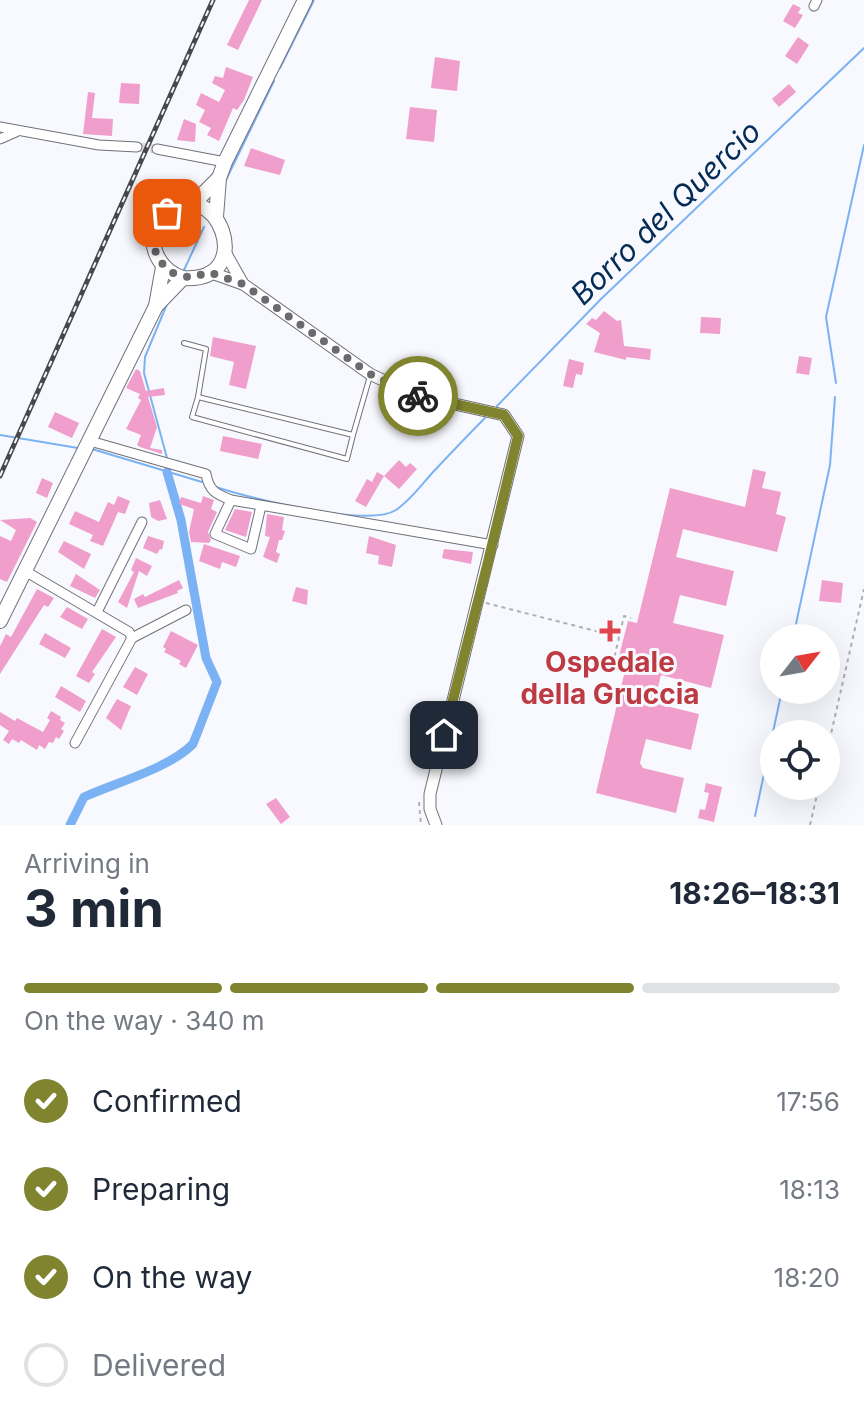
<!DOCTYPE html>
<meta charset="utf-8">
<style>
:root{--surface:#fff;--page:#f6f6f7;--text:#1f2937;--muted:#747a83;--line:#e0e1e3;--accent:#81842e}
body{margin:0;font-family:Inter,sans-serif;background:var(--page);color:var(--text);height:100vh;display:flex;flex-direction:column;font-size:30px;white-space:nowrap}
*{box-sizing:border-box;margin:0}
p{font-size:26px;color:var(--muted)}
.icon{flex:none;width:44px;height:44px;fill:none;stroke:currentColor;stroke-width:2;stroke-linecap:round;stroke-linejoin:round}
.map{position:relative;height:825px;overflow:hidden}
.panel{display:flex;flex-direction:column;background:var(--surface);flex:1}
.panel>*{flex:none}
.needle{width:52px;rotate:59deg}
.controls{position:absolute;left:760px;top:624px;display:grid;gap:16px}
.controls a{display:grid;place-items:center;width:80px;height:80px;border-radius:50%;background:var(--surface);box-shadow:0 8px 32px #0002;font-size:40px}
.pin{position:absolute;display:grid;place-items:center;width:68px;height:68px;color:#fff;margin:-34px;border-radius:16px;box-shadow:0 4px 12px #0006}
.courier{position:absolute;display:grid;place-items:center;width:80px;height:80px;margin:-40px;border:6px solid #81842e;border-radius:50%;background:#fff;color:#222;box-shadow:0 2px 10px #0007}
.head em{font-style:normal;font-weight:700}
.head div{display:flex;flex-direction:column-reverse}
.head{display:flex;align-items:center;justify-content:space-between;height:136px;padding:0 24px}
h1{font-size:52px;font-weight:700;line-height:60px}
.bar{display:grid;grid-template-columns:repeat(4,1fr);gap:12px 8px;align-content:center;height:96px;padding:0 24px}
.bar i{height:10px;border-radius:6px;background:var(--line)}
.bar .selected{background:var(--accent)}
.bar p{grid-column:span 4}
ol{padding:0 24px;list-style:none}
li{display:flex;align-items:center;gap:24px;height:88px}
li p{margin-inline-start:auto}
li .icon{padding:8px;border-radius:50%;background:var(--accent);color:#fff;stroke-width:4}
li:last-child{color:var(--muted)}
li i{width:44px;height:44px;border:4px solid var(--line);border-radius:50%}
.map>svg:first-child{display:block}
</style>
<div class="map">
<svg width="864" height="825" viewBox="0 0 864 825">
<rect width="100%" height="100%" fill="#f8f9ff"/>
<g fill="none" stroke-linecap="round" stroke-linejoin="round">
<g stroke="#7bb2f4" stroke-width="2">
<polyline points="280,68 314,0"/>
<polyline points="225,182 274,81"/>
<polyline points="184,270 204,227"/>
<polyline points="836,383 826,317 864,145"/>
<polyline points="497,406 601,299 864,48"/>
<polyline points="0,435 78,448"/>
<polyline points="92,449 202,482"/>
<polyline points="167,458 144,373 145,357 167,304"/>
<path d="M 216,487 C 249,498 368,528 396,510 C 411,500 422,484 434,471 C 451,453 468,435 485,418"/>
<polyline points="793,638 830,465 835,397"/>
<polyline points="755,816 782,690"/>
</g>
<path stroke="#7bb2f4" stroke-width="9" d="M 70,825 L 84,797 C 117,782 168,769 193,744 L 217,682 L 206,658 L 181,520 L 167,472"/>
</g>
<g fill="#f09ecb">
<polygon points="249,0 262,0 238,50 227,45"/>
<polygon points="793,4 801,8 798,13 803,15 795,28 783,21"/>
<polygon points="798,37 809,45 797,64 785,56"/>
<polygon points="435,57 460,61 457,91 431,88"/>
<polygon points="226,67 253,77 244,100 237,110 233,108 219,141 207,135 211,128 199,122 205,110 196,105 201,93 219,102 225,90 212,83 215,76 223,78"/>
<polygon points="121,83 140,84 139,104 119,103"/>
<polygon points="789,84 796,92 779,107 772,99"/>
<polygon points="88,92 95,93 92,118 113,119 112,136 83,134"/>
<polygon points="410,107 437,110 434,142 406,139"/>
<polygon points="184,119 196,124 195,142 177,140"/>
<polygon points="251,148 285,160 280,175 244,166"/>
<polygon points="604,311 617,321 621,320 624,346 651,349 650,360 626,357 626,360 594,352 600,333 586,324 592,318 596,320"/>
<polygon points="701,317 721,318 720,334 700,333"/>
<polygon points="213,337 256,346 246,389 229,385 234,362 210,356"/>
<polygon points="799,356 812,358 809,375 796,373"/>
<polygon points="569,359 584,363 582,375 576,374 573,388 563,386"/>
<polygon points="136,369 140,371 146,391 164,388 165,395 148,397 157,427 150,448 162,450 162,454 140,447 137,445 141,435 126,429 141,400 138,398 140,394 126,388"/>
<polygon points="55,412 79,423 72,438 48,427"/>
<polygon points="223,436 262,444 258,459 220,451"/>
<polygon points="399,460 406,467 410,463 417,469 399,489 384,476"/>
<polygon points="753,469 766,472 762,488 781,492 776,514 786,517 777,552 683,529 676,557 734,571 726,606 680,595 673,623 724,635 711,688 661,675 654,703 699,714 691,750 646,739 640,763 643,768 684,778 676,813 596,793 628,658 619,656 628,621 637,623 670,488 745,507"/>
<polygon points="377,472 384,476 366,507 355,501 367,479 372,482"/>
<polygon points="42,478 53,483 47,498 36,493"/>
<polygon points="118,496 130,501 125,514 118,512 103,546 90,541 93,535 69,524 75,511 99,522 108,502 114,505"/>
<polygon points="203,496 214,500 211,509 217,512 208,532 211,540 209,543 191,542 189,532 194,509 179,504 181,497 201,503"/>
<polygon points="160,500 167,519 158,521 151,517 149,503"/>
<polygon points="235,509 252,512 246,537 225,530"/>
<polygon points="267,514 284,517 282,530 285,531 282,540 279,540 276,552 280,554 277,563 263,557 270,537 265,536"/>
<polygon points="30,518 37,522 7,582 0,579 0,536 11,541 16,530 0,520"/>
<polygon points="148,536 164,541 162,550 160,549 157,554 143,548"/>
<polygon points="369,536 396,545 392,567 378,564 379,556 366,553"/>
<polygon points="64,541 91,554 84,569 58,552"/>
<polygon points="204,544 240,556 236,567 222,562 220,569 199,561"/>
<polygon points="444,549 473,552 471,564 442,558"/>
<polygon points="136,558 152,566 147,576 139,571 127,608 118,602 134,572 131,570"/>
<polygon points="76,574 100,590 95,598 70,586"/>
<polygon points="179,580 183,588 177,591 178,593 138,608 134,599 143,594 145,597"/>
<polygon points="822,580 843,583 841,603 819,601"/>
<polygon points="296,587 308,590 307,605 292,601"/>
<polygon points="37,589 54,598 48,607 44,605 0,674 0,646 6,634 11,637"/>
<polygon points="67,607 88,619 82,629 60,617"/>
<polygon points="102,629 116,637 92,672 95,674 89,683 76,676"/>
<polygon points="171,631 198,645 186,668 179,664 181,661 164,652 166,649 163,647"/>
<polygon points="45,633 71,648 65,658 39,644"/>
<polygon points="135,667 148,674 137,695 123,687"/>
<polygon points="61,686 86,701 80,712 55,697"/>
<polygon points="117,699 131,706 121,730 106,718"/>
<polygon points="51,711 61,717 60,720 65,723 61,729 64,731 59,739 56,737 53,743 49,742 45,749 39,745 37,750 21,740 19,743 12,739 9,744 3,740 9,731 0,725 0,712 15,721 17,718 43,732 50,720 47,718"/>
<polygon points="706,783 722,787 714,822 698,818 700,809 705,810 709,793 704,792"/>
<polygon points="276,798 290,817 281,824 266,804"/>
</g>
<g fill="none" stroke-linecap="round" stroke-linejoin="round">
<polyline stroke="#d7d8de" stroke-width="9" stroke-dasharray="9 4.5" stroke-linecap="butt" points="137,147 157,149"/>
<g stroke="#707179" stroke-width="6">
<g id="service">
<polyline points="184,343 206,349 198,397"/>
<polyline points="353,435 347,459 192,417 198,397 353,435 370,376"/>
</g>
</g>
<g stroke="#707179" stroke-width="11">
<g id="minor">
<polyline points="814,6 817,0"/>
<polyline points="0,127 99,145 137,147"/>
<polyline points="0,139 16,132"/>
<polyline points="157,149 225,162"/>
<path d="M 90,441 L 206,474 C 209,491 216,494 231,500 L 493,545"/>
<polyline points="231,500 215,534 251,549 261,506"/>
<polyline points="25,571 129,632 132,638"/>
<polyline points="97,612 142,522"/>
<polyline points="75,743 132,638 186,610"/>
</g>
</g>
<g stroke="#707179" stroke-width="13">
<g id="tertiary">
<polyline points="225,252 243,284"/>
<polyline points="209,272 243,284 370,374 414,395 504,415 518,436 430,794 430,809 436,825"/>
</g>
</g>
<g stroke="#707179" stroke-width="16">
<g id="primary">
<polyline points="192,205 219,178"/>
<polyline points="216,217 219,178 225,162 305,0"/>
<path d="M 156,306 L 183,278 C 261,283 215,168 165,215 C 142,236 156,270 183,278"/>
<polyline points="0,621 156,306 163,267"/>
</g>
</g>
<g stroke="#afb0b5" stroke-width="2" stroke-dasharray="4 4" stroke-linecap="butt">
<polyline points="486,603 619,637"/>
<polyline points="627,662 614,659 624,616 631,618"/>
<polyline points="826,756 864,589"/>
<polyline points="419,802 421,825"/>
<polyline points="810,825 819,786"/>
</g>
<use href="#service" stroke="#fff" stroke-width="4"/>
<use href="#minor" stroke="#fff" stroke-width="9"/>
<use href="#tertiary" stroke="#fff" stroke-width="11"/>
<use href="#primary" stroke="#fff" stroke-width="14"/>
<g stroke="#47484c" stroke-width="5">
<polyline id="rail" points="0,476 213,0"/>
</g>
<use href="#rail" stroke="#f8f9ff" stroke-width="2" stroke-dasharray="6" stroke-linecap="butt"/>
</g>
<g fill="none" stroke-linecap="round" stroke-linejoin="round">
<polyline stroke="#6a6a6f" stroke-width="8" stroke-dasharray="0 14.4" points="167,213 158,223 153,240 157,258 170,272 191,278 209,272 243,284 370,374 418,396"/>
<polyline stroke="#81842e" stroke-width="10" points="418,396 504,415 518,436 488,562 444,735"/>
</g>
<path fill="#e0444e" stroke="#f8f9ff" stroke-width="3" d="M606 619h8v8h8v8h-8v8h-8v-8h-8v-8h8z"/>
<g text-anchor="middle" stroke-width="6" stroke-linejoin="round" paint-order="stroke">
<g font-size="28" font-weight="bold" fill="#be3a42" stroke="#f8f9ff">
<text x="610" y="672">Ospedale<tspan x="610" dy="32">della Gruccia</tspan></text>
</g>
<g font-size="30" font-style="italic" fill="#032b54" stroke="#f8f9ff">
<text transform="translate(666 213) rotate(-44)" y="10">Borro del Quercio</text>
</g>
</g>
</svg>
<div class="controls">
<a><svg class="needle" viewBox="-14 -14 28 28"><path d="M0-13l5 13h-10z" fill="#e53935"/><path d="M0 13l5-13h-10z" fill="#747a83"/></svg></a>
<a><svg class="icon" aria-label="locate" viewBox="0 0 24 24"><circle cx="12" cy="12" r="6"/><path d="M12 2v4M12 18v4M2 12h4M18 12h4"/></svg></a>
</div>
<div class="pin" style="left:167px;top:213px;background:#ea580c"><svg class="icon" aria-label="bag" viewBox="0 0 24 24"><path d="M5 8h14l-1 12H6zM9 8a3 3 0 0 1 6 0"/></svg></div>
<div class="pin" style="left:444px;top:735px;background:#1f2937"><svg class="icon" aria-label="home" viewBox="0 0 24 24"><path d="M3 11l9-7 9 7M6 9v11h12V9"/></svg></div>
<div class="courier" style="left:418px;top:396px"><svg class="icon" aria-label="bike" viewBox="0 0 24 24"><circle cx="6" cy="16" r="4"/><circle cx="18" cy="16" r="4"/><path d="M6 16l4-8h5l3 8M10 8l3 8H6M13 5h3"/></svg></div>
</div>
<section class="panel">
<div class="head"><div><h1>3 min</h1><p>Arriving in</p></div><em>18:26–18:31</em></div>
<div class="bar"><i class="selected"></i><i class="selected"></i><i class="selected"></i><i></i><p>On the way · 340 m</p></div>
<ol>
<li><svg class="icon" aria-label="check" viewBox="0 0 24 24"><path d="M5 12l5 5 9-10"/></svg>Confirmed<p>17:56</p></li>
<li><svg class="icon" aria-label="check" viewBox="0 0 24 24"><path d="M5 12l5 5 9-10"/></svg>Preparing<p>18:13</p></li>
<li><svg class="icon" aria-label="check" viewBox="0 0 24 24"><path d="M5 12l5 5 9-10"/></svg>On the way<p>18:20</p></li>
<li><i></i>Delivered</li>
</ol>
</section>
